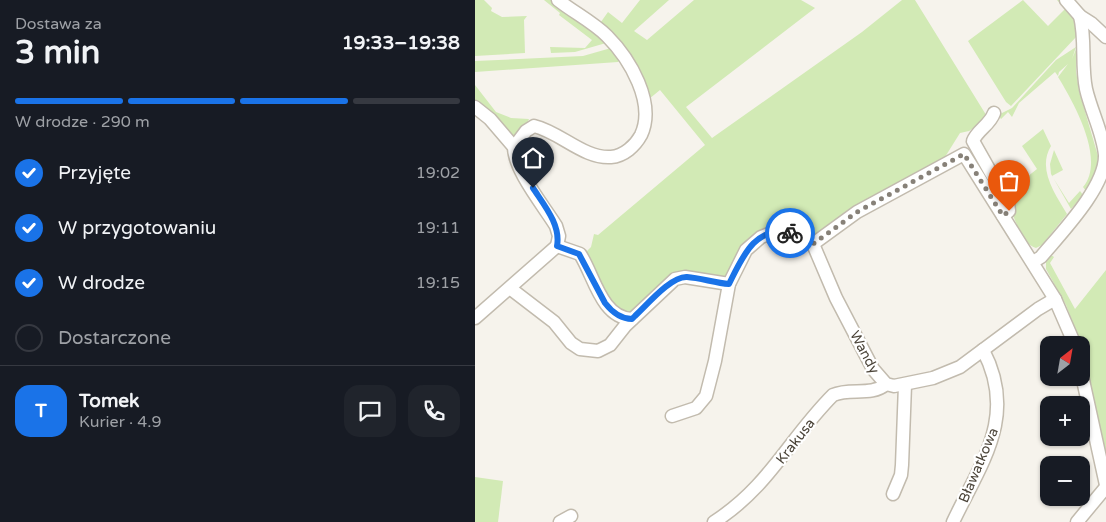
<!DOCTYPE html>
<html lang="pl">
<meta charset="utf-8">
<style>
:root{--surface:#171b24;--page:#20242c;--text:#f1f3f6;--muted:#9ea1a6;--line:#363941;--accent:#1a73e8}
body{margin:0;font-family:"Varela Round",sans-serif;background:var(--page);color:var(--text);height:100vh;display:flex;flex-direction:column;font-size:19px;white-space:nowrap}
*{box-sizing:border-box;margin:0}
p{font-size:16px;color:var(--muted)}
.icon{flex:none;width:28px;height:28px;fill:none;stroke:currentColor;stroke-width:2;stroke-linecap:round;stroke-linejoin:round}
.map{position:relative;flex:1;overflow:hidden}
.panel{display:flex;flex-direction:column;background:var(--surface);width:475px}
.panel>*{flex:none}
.needle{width:32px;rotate:31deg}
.buttons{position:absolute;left:565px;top:336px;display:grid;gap:10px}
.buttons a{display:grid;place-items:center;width:50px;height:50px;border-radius:10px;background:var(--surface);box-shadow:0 1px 4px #0004;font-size:25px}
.pin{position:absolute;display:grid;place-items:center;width:42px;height:42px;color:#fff;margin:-51px -21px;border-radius:50% 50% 50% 0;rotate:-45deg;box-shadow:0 0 5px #0007}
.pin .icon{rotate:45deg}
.courier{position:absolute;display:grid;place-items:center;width:50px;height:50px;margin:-25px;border:4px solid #1a73e8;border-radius:50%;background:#fff;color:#222;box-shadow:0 1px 6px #0007}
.head em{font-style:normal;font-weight:700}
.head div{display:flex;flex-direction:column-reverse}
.head{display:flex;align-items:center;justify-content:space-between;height:85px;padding:0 15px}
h1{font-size:32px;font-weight:700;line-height:38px}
.bar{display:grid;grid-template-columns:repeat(4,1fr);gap:8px 5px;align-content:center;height:60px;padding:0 15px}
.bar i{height:6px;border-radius:4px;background:var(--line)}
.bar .on{background:var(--accent)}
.bar p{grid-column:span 4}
.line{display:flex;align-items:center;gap:12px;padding:0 15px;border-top:1px solid var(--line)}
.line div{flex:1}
.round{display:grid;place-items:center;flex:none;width:52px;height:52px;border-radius:15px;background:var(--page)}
ol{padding:0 15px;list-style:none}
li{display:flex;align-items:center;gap:15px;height:55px}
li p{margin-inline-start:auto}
li .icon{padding:5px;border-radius:50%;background:var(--accent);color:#fff;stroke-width:4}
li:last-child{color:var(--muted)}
li i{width:28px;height:28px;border:2px solid var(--line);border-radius:50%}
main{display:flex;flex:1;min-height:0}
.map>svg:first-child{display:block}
</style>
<main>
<section class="panel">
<div class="head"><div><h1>3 min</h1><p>Dostawa za</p></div><em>19:33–19:38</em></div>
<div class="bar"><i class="on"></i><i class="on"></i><i class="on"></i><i></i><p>W drodze · 290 m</p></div>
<ol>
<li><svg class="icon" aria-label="check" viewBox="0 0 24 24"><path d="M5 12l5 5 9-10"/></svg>Przyjęte<p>19:02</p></li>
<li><svg class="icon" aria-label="check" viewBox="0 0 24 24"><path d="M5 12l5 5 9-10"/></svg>W przygotowaniu<p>19:11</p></li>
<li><svg class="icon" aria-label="check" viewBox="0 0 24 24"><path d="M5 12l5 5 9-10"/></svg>W drodze<p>19:15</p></li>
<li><i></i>Dostarczone</li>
</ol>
<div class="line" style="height:90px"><b class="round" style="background:var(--accent);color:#fff">T</b><div><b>Tomek</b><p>Kurier · 4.9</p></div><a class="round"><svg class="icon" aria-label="chat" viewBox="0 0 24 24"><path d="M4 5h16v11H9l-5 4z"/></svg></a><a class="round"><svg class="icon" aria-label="phone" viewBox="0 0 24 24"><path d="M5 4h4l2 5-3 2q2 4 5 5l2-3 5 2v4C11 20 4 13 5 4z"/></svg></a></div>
</section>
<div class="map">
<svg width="631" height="522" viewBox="0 0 631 522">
<rect width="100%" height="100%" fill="#f6f3ec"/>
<g fill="#d2eab5">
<polygon points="0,0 9,0 17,8 16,11 27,17 52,16 49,20 50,53 0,56"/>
<polygon points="69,0 77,0 130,37 131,43 100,52 76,53 75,47 110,48 117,40 84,15 85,13"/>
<polygon points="165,0 194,0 159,31 172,40 219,0 326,0 340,8 211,107 237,138 387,32 427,0 440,0 513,118 494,131 485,133 465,165 342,238 300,229 250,281 209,274 158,316 141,312 108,255 116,247 119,234 123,235 230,145 185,90 174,99 123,26 133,12 147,23"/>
<polygon points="548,0 573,26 590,9 582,0 586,0 600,18 602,36 536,106 531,102 493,41"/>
<path d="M 602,47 L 601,71 L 604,91 L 623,156 L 621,173 L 611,191 L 608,187 C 631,160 599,103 583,77 L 593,64 L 584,72 L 583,76 L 580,72 L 544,103 L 537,117 L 533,112 L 526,119 L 523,115 L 537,108 L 581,60 L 601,47 L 597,59 Z"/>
<polygon points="136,48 147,57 143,62 0,72 0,61 108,56"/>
<polygon points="0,85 21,112 36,118 54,119 49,130 41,140 0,104"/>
<path d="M 568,129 L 576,146 C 562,169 580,194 592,214 L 567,245 L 561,248 C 545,244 535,207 532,193 L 562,169 L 547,146 Z"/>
<polygon points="579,150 588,170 577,176 594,203 605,191 608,195 596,209 576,174 575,164"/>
<polygon points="576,255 579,257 575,263 600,309 631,270 631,453 606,345 591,305 571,269 571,262"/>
<polygon points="0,477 28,481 23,522 0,522"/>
</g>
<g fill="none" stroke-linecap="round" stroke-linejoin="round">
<g stroke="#c2bbae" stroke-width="15">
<g id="minor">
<polyline points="591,0 605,16 616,23 631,37"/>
<path d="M 0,107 L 15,119 L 39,147 C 39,170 68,205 81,226 L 84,236 L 82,246"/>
<path d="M 519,113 C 515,125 502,130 498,141 L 533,203 L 534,211 L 528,216"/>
<path d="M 39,147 L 51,131 L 59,126 C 85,132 109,159 136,157 C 149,156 160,146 166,135 C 181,103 155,59 132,36 C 118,22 98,12 83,0"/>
<polyline points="338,244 382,212 489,154 580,299 600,345"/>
<path d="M 82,246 L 105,254 C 119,275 126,318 157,319"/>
<path d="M 558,262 L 566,257 C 586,233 631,187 630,155 C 628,133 616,111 611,89 C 606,65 611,40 605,16"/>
<polyline points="36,289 79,322 96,343 105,349 123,351 135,345 150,326 200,279 210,277 254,284"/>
<polyline points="0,318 82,246"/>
<polyline points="606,371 631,485"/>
<polyline points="197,416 221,408 231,396 240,361 254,284 271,250 286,237 299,232 326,236 338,244 361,298 398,369 411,384 419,386 458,378 485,367 563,309 580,299"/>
<polyline points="418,494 426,475 427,465 430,385"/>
<polyline points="85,522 96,516"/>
<path d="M 239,522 C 294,487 314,439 358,395 C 375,387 396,397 411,384"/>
<path d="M 478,522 C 506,463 543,416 508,350"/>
<polyline points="602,522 631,487"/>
</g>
</g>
<use href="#minor" stroke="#fff" stroke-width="12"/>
</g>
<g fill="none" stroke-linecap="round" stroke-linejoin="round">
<polyline stroke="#878178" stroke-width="5" stroke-dasharray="0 9" points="315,233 330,238 338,244 382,212 489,154 528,216 534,211"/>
<path stroke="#1a73e8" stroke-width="6" d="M 58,188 C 69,205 86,225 82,246 L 104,254 L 130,303 C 137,312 145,319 157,319 L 160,316 C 172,305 196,276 212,277 C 226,278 240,283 254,284 C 267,258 280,225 315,233"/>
</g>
<g text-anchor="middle" stroke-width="4.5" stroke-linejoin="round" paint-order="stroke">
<g font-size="14" fill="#4b4439" stroke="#fff">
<text transform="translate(390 352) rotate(62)" y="5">Wandy</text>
<text transform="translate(320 441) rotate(-52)" y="5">Krakusa</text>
<text transform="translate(503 465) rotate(-67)" y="5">Bławatkowa</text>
</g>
</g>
</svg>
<div class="buttons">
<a><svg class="needle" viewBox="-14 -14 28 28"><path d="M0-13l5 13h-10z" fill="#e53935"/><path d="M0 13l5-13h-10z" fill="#9ea1a6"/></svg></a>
<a>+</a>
<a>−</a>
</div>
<div class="pin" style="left:534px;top:211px;background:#ea580c"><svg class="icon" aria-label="bag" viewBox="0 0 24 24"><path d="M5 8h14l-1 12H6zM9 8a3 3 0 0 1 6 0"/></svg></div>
<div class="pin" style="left:58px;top:188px;background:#1f2937"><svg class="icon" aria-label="home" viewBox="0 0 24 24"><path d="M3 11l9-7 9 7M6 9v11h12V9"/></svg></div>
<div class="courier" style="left:315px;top:233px"><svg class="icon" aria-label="bike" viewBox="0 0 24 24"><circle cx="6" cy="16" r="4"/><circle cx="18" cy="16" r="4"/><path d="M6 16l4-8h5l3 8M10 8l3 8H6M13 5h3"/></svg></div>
</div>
</main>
